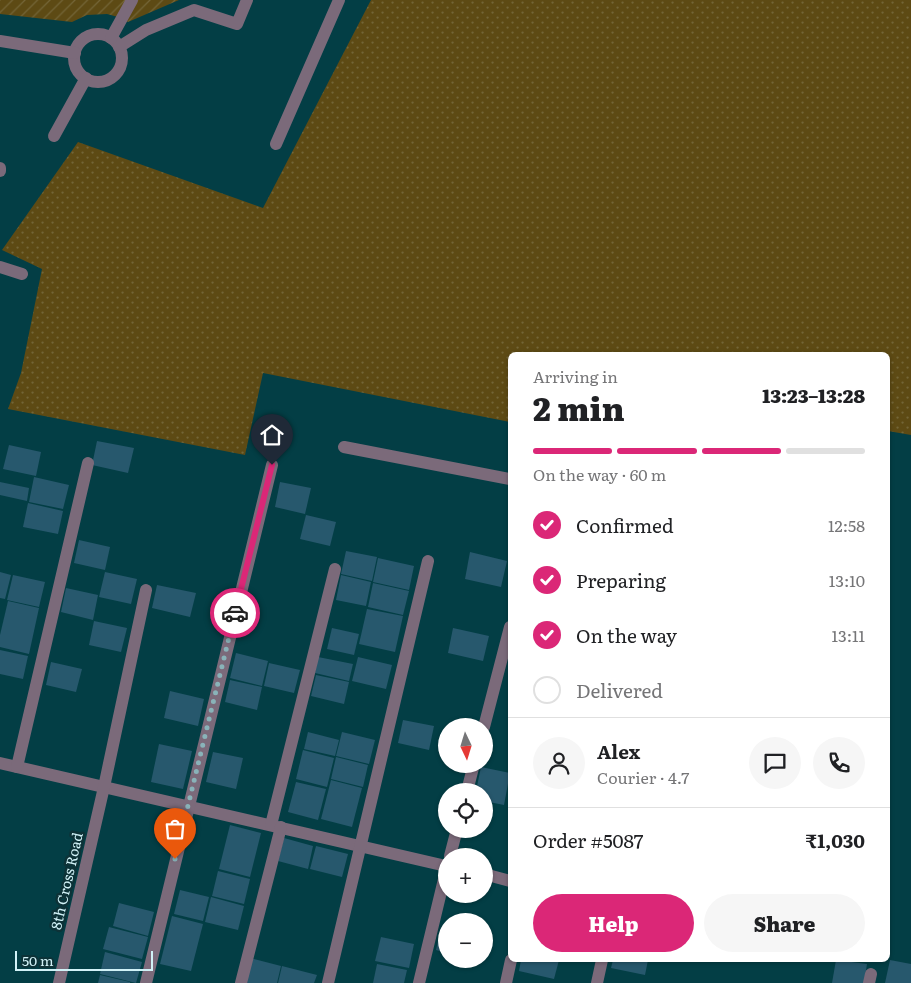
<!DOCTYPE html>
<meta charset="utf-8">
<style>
:root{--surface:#fff;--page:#f6f6f6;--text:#202124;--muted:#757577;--line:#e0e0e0;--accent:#db2777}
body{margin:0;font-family:Literata,serif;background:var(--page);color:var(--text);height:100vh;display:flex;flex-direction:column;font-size:19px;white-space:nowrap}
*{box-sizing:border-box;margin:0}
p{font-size:16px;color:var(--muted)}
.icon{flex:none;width:28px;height:28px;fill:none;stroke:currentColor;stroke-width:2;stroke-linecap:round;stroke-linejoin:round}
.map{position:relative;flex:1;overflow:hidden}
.panel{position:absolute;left:508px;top:352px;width:382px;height:610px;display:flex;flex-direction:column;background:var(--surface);border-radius:8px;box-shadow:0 1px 4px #0004}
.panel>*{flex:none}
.needle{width:32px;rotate:176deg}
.buttons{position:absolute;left:438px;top:718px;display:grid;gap:10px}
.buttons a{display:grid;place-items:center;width:55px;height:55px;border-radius:50%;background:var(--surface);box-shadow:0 1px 4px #0004;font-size:25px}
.scale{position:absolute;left:15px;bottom:12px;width:138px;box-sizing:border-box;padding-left:5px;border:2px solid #d1f2f7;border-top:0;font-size:14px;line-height:18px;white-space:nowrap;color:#d1f2f7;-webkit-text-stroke:4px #0d3237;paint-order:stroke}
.pin{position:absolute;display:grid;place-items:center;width:42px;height:42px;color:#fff;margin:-51px -21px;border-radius:50% 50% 50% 0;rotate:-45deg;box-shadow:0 0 5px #0007}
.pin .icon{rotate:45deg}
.courier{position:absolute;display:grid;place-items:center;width:50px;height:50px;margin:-25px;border:4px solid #db2777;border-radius:50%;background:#fff;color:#222;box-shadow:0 1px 6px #0007}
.overview em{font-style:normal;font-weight:800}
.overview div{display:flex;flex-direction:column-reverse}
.overview{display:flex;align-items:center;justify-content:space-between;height:85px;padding:0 25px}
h1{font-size:32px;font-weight:800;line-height:38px}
.bar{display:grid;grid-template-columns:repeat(4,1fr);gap:8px 5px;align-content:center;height:60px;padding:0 25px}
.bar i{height:6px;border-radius:4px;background:var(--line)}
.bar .on{background:var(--accent)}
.bar p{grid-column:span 4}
.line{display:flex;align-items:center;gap:12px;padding:0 25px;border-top:1px solid var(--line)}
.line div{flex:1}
.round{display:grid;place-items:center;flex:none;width:52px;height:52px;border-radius:26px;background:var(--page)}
ol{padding:0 25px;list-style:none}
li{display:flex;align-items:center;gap:15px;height:55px}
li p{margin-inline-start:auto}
li .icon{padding:5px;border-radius:50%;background:var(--accent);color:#fff;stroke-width:4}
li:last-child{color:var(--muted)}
li i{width:28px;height:28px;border:2px solid var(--line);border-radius:50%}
.primary-button{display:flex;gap:10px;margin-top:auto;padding:10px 25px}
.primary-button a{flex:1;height:58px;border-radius:30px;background:var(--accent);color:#fff;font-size:20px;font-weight:800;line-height:58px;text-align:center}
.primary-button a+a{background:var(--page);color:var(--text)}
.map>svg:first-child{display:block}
</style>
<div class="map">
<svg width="911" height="983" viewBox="0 0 911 983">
<defs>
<pattern id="grass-dots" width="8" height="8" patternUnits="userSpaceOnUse" patternTransform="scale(1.25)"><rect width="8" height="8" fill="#5d4a14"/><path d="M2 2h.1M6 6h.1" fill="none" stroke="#736537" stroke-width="1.8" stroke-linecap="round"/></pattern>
<pattern id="garden-furrows" width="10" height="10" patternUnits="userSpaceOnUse" patternTransform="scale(1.25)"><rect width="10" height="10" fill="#5d4a14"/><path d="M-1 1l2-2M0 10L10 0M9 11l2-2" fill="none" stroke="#736537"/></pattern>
</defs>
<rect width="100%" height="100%" fill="#033e45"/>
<polygon fill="url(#grass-dots)" points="371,0 911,0 911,435 888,431 888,355 510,355 510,422 263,373 245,455 8,409 21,373 42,269 2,250 78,142 263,208"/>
<polygon fill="url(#garden-furrows)" points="0,0 179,0 128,22 118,17 107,14 87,15 72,22 0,14"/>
<g fill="#27586d">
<polygon points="97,441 134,448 128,473 92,465"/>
<polygon points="9,445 41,452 36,476 3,469"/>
<polygon points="34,477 69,485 63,509 29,502"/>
<polygon points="0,482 29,488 27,501 0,495"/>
<polygon points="280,482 311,488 305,514 275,507"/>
<polygon points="28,503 63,511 58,534 23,527"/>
<polygon points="306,515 336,522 330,546 300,539"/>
<polygon points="79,540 110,547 105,570 74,563"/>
<polygon points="346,551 377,557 372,581 341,574"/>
<polygon points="470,552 507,561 501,587 465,579"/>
<polygon points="378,558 414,566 409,590 373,582"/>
<polygon points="0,572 11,575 5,599 0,598"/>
<polygon points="105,572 137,579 131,604 99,597"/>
<polygon points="13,575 45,582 39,607 7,600"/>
<polygon points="341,575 371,582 366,606 336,600"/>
<polygon points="373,583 409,591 403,615 368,607"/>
<polygon points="157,585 196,593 190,617 152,608"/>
<polygon points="66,588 98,595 93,620 61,612"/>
<polygon points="8,601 39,608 29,654 0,647 0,635"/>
<polygon points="367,609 403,616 395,652 359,644"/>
<polygon points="94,621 127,628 121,652 89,645"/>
<polygon points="332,628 359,634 354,655 327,649"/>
<polygon points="453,628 489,636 483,661 448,653"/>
<polygon points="0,650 28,656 23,679 0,674"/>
<polygon points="236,653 268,661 262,686 230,678"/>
<polygon points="318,657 353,664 349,681 315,673"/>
<polygon points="358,657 392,665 386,689 352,681"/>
<polygon points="51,662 82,669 76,692 46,685"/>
<polygon points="269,663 300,670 294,693 264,686"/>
<polygon points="316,675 349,682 344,704 311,696"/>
<polygon points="230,680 262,687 257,710 225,702"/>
<polygon points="170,691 204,699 198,726 164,718"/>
<polygon points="403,720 434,726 429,750 398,743"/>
<polygon points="308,732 339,740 335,756 304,749"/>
<polygon points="342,732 375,740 369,764 336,756"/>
<polygon points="159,744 192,751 183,789 151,782"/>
<polygon points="303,750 334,758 327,787 296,779"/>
<polygon points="213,752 243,758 236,789 206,782"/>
<polygon points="336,757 368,765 363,787 331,779"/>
<polygon points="481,767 510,773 504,805 484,801 484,791 476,791"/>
<polygon points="331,780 362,788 352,827 321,819"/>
<polygon points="296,782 326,789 318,820 288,812"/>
<polygon points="230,825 261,833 250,877 219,869"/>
<polygon points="284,838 313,846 308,869 278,861"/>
<polygon points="316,846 348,854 342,877 310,869"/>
<polygon points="218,871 250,879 244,904 212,896"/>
<polygon points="180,890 209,897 203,921 174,914"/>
<polygon points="211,897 244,906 238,930 205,922"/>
<polygon points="119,903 154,912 148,936 113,926"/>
<polygon points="172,916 203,924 191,971 160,964"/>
<polygon points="109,927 148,937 142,959 103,949"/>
<polygon points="441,927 446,928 446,953 436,950"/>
<polygon points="381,937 414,944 409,968 375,961"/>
<polygon points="105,952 142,962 136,983 100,974"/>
<polygon points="250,958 281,966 277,983 247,983"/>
<polygon points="521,960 559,960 554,979 519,971"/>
<polygon points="613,960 648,960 645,975 611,968"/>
<polygon points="836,960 867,964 864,983 832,983"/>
<polygon points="890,960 911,964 911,983 885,983"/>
<polygon points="377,964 407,970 404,983 373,983"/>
<polygon points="282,966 317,975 314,983 278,983"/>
<polygon points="100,975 130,982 130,983 98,983"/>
</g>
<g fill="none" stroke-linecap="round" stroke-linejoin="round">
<g stroke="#7b6a7a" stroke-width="12">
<circle cx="98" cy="58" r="24"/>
<polyline points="111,38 132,0"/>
<polyline points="0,41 75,53"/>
<polyline points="119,47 146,30 194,10 237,24 247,0"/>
<polyline points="54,136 86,78"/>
<polyline points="276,144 339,0"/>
<polyline points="0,168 0,171"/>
<polyline points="0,267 22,274"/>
<polyline points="344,447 510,479"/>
<polyline points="484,727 510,627"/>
<polyline points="0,763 446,866"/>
<polyline points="17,767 88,463"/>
<polyline points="467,791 474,764"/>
<polyline points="271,825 335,569"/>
<polyline points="450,856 457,829"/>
<polyline points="484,874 510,881"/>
<polyline points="59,983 104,787 146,590"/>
<polyline points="146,983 272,465"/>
<polyline points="241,983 281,827"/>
<polyline points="328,983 428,561"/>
<polyline points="419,983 446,871"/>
<polyline points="506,983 511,960"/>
<polyline points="597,983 602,960"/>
<polyline points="869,983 871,974"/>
</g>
</g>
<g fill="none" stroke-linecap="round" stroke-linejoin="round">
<polyline stroke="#89b3b9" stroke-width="5" stroke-dasharray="0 9" points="175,859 235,613"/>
<polyline stroke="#db2777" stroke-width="6" points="235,613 272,465"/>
</g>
<g text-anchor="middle" stroke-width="5" stroke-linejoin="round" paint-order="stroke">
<g font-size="14" fill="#d1f2f7" stroke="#0d3237">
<text transform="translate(67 881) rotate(-77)" y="5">8th Cross Road</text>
</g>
</g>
</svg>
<div class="buttons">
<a><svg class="needle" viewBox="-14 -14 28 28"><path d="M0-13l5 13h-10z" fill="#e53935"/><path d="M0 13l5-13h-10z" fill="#757577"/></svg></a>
<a><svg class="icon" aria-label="locate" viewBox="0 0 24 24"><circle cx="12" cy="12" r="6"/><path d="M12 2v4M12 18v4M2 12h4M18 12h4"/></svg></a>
<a>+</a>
<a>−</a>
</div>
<div class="scale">50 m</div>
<div class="pin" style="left:175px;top:859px;background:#ea580c"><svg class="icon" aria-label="bag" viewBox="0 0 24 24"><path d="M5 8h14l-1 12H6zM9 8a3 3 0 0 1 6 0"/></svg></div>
<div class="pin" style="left:272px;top:465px;background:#1f2937"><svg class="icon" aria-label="home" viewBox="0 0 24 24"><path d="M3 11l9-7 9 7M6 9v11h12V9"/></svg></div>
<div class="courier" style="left:235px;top:613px"><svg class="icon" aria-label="car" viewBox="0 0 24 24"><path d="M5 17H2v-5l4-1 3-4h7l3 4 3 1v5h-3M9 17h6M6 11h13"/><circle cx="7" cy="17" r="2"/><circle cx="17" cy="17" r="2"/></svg></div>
<section class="panel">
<div class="overview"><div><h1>2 min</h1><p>Arriving in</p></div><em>13:23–13:28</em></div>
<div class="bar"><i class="on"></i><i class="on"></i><i class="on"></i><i></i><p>On the way · 60 m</p></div>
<ol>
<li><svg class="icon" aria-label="check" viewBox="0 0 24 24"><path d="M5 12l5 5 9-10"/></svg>Confirmed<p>12:58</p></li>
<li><svg class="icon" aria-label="check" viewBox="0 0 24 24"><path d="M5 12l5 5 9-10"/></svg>Preparing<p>13:10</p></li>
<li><svg class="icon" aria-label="check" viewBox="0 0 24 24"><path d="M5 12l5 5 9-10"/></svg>On the way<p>13:11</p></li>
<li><i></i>Delivered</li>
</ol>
<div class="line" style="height:90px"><a class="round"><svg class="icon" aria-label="person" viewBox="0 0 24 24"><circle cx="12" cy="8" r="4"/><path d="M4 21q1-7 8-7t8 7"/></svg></a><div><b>Alex</b><p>Courier · 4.7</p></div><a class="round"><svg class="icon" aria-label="chat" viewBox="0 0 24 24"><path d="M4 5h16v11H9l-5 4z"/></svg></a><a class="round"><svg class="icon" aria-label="phone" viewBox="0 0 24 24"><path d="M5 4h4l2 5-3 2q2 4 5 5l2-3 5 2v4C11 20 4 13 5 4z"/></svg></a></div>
<div class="line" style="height:65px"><div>Order #5087</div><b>₹1,030</b></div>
<div class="primary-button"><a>Help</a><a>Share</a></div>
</section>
</div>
